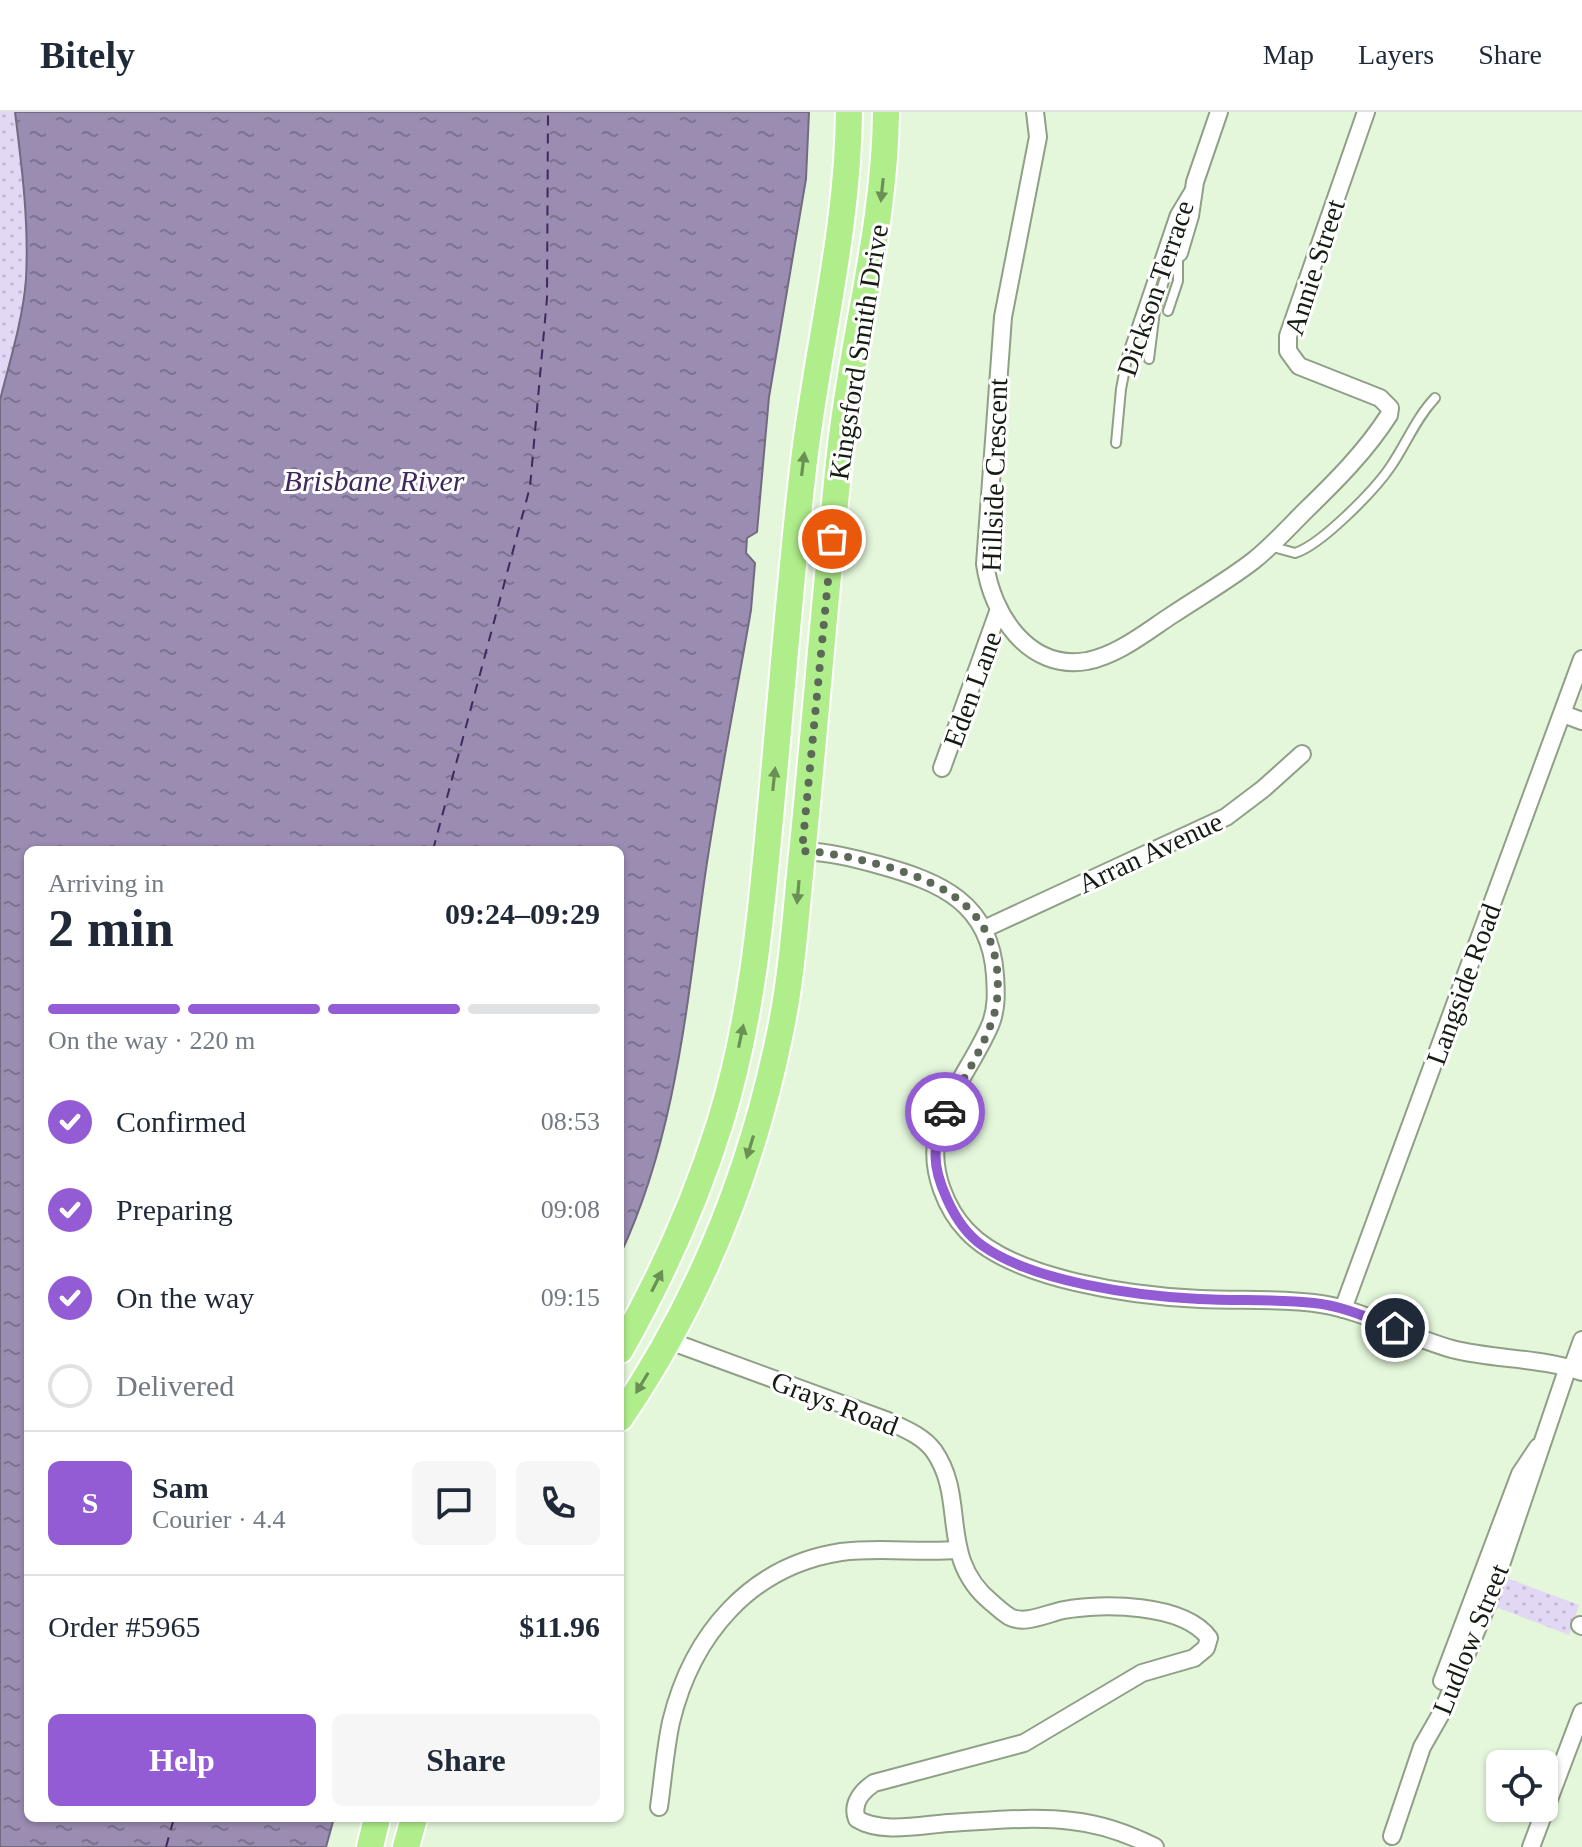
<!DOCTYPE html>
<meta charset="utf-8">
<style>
:root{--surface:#fff;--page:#f6f6f7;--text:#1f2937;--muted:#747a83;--line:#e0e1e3;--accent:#935cd4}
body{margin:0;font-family:"Times New Roman",serif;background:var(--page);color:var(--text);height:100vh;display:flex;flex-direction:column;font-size:30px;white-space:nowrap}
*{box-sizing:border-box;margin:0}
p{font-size:26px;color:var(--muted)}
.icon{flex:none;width:44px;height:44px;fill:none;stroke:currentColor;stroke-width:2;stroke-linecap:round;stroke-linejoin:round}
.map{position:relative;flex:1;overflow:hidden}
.side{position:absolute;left:24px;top:734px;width:600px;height:976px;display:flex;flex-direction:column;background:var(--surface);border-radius:12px;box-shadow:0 2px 6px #0004}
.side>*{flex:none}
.tools{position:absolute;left:1486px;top:1638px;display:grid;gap:16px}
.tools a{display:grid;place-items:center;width:72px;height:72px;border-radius:12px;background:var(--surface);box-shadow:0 2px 6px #0004;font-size:40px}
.pin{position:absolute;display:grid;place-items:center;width:68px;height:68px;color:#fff;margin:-34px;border:4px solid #fff;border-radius:50%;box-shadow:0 2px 8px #0007}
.courier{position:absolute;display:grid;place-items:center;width:80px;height:80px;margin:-40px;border:6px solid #935cd4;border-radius:50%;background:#fff;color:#222;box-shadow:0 2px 10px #0007}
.summary em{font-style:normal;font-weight:700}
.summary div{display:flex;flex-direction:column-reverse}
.summary{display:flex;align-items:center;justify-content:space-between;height:136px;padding:0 24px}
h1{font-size:52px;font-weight:700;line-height:60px}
.bar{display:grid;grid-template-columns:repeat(4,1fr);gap:12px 8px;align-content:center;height:96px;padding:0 24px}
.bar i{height:10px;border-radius:6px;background:var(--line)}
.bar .on{background:var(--accent)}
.bar p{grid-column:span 4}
.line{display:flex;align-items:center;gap:20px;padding:0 24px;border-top:2px solid var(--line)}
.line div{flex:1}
.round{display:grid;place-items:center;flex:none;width:84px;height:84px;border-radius:12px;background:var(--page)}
ol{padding:0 24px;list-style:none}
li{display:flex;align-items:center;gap:24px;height:88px}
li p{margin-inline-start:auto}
li .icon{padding:8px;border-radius:50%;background:var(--accent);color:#fff;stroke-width:4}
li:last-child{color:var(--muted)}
li i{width:44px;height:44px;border:4px solid var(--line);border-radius:50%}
.cta{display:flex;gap:16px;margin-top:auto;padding:16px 24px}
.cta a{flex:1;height:92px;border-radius:12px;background:var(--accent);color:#fff;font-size:32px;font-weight:700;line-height:92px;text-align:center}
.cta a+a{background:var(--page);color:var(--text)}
header{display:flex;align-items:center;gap:48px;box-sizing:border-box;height:112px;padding:0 40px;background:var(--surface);border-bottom:2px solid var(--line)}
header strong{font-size:38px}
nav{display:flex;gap:44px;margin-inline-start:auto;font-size:28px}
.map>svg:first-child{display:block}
</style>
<header>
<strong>Bitely</strong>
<nav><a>Map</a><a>Layers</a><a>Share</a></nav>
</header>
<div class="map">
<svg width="1582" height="1735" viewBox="0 0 1582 1735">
<defs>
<pattern id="green-dots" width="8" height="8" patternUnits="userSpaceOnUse" patternTransform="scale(2)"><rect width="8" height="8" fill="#e2d7f5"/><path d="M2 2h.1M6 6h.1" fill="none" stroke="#c1b8d1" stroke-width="1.8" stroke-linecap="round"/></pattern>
<pattern id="water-ripples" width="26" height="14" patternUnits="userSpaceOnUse" patternTransform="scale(2)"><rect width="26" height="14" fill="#9b8cb2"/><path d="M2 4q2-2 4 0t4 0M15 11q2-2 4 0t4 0" fill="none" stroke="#7d728f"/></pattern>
</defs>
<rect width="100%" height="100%" fill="#e4f7db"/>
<g fill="url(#green-dots)">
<path d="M 0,0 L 15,0 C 22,56 29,110 26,167 C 23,207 10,248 0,288 Z"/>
<polygon points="1507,1466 1579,1493 1569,1523 1496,1495"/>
</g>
<path fill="url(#water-ripples)" stroke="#736a82" stroke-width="2" d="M 15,0 L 809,0 L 806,67 L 769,285 L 757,420 L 747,426 L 746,441 L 755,451 L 751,498 C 735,591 716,684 703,778 C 686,901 674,1029 620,1143 L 620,738 L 28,738 L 28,1706 L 334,1706 L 326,1735 L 0,1735 L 0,288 C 10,248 23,207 26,167 C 29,110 22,56 15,0 Z"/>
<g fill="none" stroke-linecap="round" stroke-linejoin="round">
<g stroke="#3f295b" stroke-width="2" stroke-dasharray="10 8" stroke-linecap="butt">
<polyline points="433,738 530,375 547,186 548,0"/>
<polyline points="166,1735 174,1706"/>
</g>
<g stroke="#8fa086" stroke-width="12">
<g id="service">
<polyline points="1168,199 1178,169 1178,146"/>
<polyline points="1149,247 1155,199 1164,169 1179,141"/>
<polyline points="1116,331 1121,277 1128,241 1175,102 1190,77"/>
<path d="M 1270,434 L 1295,441 C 1321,433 1375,378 1391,354 C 1406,332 1416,306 1435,286"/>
</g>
</g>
<g stroke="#8fa086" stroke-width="20">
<g id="minor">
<path d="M 1035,0 L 1038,25 L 1003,205 L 985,452 C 992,502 1028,559 1087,549 C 1118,543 1146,520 1172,503 C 1199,485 1227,469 1253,449 C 1272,434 1288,416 1305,399 C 1336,369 1366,339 1389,303 L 1390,296 L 1380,286 L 1299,254 L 1288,239 L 1288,224 L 1366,0"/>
<polyline points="1179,141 1190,104 1195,70 1219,0"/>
<polyline points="1563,602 1582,609"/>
<polyline points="942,656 999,497"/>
<path d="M 802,739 C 829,740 853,746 879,753 C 941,770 990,791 995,863 C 996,880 997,895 991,911 C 976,949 940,990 936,1031 C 932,1061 946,1097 967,1119 C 1013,1168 1134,1184 1200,1187 C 1240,1189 1281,1186 1321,1192 C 1367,1199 1407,1225 1452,1237 C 1495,1248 1539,1245 1582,1260"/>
<polyline points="984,817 1226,705 1263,677 1302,642"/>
<polyline points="1343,1197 1582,547"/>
<path d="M 667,1228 L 888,1309 C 905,1317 923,1324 934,1339 C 968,1388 937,1445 991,1490 C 997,1495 1003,1501 1010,1505 C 1025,1513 1048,1501 1064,1498 C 1102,1491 1183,1491 1209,1526 L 1206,1536 L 1194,1546 L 1142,1561 L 1024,1631 L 874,1671 C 862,1679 851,1692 857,1707 C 881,1722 921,1713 948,1711 C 989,1709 1032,1704 1072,1709 C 1101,1712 1129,1722 1155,1735"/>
<polyline points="1572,1256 1582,1228"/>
<polyline points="1580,1513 1582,1514"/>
<polyline points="1442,1569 1520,1362 1538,1335"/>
<path d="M 659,1695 C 663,1667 665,1638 671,1610 C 692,1523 750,1454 841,1440 C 879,1435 919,1441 957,1438"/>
<polyline points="1392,1724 1422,1635 1442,1600 1488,1491 1568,1255"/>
<polyline points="1531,1735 1582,1600"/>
</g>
</g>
<g stroke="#fff" stroke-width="30">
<g id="trunk">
<path d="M 620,1238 C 661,1166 695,1091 720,1011 C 753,905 762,794 772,684 C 782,578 790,472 802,366 C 815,244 848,124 849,0"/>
<path d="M 620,1306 C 699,1190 752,1058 780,921 C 793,859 796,796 803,733 C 816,603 826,472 840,342 C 852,227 885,116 886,0"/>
<polyline points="370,1735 377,1706"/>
<polyline points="406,1735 414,1706"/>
</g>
</g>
<use href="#service" stroke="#fff" stroke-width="8"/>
<use href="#minor" stroke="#fff" stroke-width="16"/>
<use href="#trunk" stroke="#b0ee8b" stroke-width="26"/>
</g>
<defs><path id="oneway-solid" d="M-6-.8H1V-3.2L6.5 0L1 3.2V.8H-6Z" transform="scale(2)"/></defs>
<g fill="#6a9055">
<use href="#oneway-solid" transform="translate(882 78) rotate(96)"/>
<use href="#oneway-solid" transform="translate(803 352) rotate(-83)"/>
<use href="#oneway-solid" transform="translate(774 667) rotate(-84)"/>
<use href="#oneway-solid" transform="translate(798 780) rotate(95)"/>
<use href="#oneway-solid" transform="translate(741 924) rotate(-78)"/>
<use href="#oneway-solid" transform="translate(750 1035) rotate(107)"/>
<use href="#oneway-solid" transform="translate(657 1169) rotate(-63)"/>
<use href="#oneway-solid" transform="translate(642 1271) rotate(121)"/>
</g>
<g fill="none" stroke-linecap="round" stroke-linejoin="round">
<path stroke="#5d6958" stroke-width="8" stroke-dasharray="0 14.4" d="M 832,427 L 802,739 C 829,740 854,746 881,753 C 951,772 1005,804 997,888 C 993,923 962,968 945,1000"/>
<path stroke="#935cd4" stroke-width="10" d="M 945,1000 C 933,1035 931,1052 947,1087 C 955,1105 967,1123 983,1134 C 1034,1170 1137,1184 1199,1187 C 1238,1189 1276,1187 1314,1191 C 1343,1194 1369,1206 1395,1216"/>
</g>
<g text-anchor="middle" stroke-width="6" stroke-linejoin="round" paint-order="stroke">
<g font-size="28" fill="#151c12" stroke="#fff">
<text transform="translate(1314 155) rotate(-72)" y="10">Annie Street</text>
<text transform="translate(1155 176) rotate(-71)" y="10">Dickson Terrace</text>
<text transform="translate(858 240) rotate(-81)" y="10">Kingsford Smith Drive</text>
<text transform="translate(994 363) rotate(-88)" y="10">Hillside Crescent</text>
<text transform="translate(972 577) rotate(-70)" y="10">Eden Lane</text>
<text transform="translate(1150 740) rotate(-25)" y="10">Arran Avenue</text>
<text transform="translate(1463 872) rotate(-70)" y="10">Langside Road</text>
<text transform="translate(835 1291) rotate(21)" y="10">Grays Road</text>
<text transform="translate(1470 1527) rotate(-68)" y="10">Ludlow Street</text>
</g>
<g font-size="30" font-style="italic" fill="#3f295b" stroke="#fff">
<text x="374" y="379">Brisbane River</text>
</g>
</g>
</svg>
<div class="tools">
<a><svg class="icon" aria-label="locate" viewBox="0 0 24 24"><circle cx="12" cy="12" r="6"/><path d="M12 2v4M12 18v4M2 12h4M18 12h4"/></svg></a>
</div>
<div class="pin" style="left:832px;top:427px;background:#ea580c"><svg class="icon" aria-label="bag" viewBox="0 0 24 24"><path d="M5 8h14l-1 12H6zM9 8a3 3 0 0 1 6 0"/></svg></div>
<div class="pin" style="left:1395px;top:1216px;background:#1f2937"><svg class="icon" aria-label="home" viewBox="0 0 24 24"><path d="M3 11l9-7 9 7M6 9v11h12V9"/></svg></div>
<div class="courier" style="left:945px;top:1000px"><svg class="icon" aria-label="car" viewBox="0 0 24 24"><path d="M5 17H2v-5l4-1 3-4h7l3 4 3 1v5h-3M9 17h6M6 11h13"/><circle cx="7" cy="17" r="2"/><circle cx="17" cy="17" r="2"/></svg></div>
<section class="side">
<div class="summary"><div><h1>2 min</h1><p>Arriving in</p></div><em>09:24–09:29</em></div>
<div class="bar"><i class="on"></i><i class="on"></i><i class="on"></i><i></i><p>On the way · 220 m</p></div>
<ol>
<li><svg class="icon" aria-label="check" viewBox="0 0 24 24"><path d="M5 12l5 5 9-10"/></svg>Confirmed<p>08:53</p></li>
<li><svg class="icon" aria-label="check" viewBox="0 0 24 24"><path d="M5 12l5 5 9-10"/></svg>Preparing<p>09:08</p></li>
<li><svg class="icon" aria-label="check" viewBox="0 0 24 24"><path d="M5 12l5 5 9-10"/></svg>On the way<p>09:15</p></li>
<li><i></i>Delivered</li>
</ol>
<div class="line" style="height:144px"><b class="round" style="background:var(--accent);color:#fff">S</b><div><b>Sam</b><p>Courier · 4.4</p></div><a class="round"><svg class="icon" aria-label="chat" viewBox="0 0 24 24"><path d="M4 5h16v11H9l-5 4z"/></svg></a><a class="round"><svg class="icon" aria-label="phone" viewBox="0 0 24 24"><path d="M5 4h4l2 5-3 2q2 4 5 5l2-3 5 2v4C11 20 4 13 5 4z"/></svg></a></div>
<div class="line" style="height:104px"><div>Order #5965</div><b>$11.96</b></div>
<div class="cta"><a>Help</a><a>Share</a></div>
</section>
</div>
